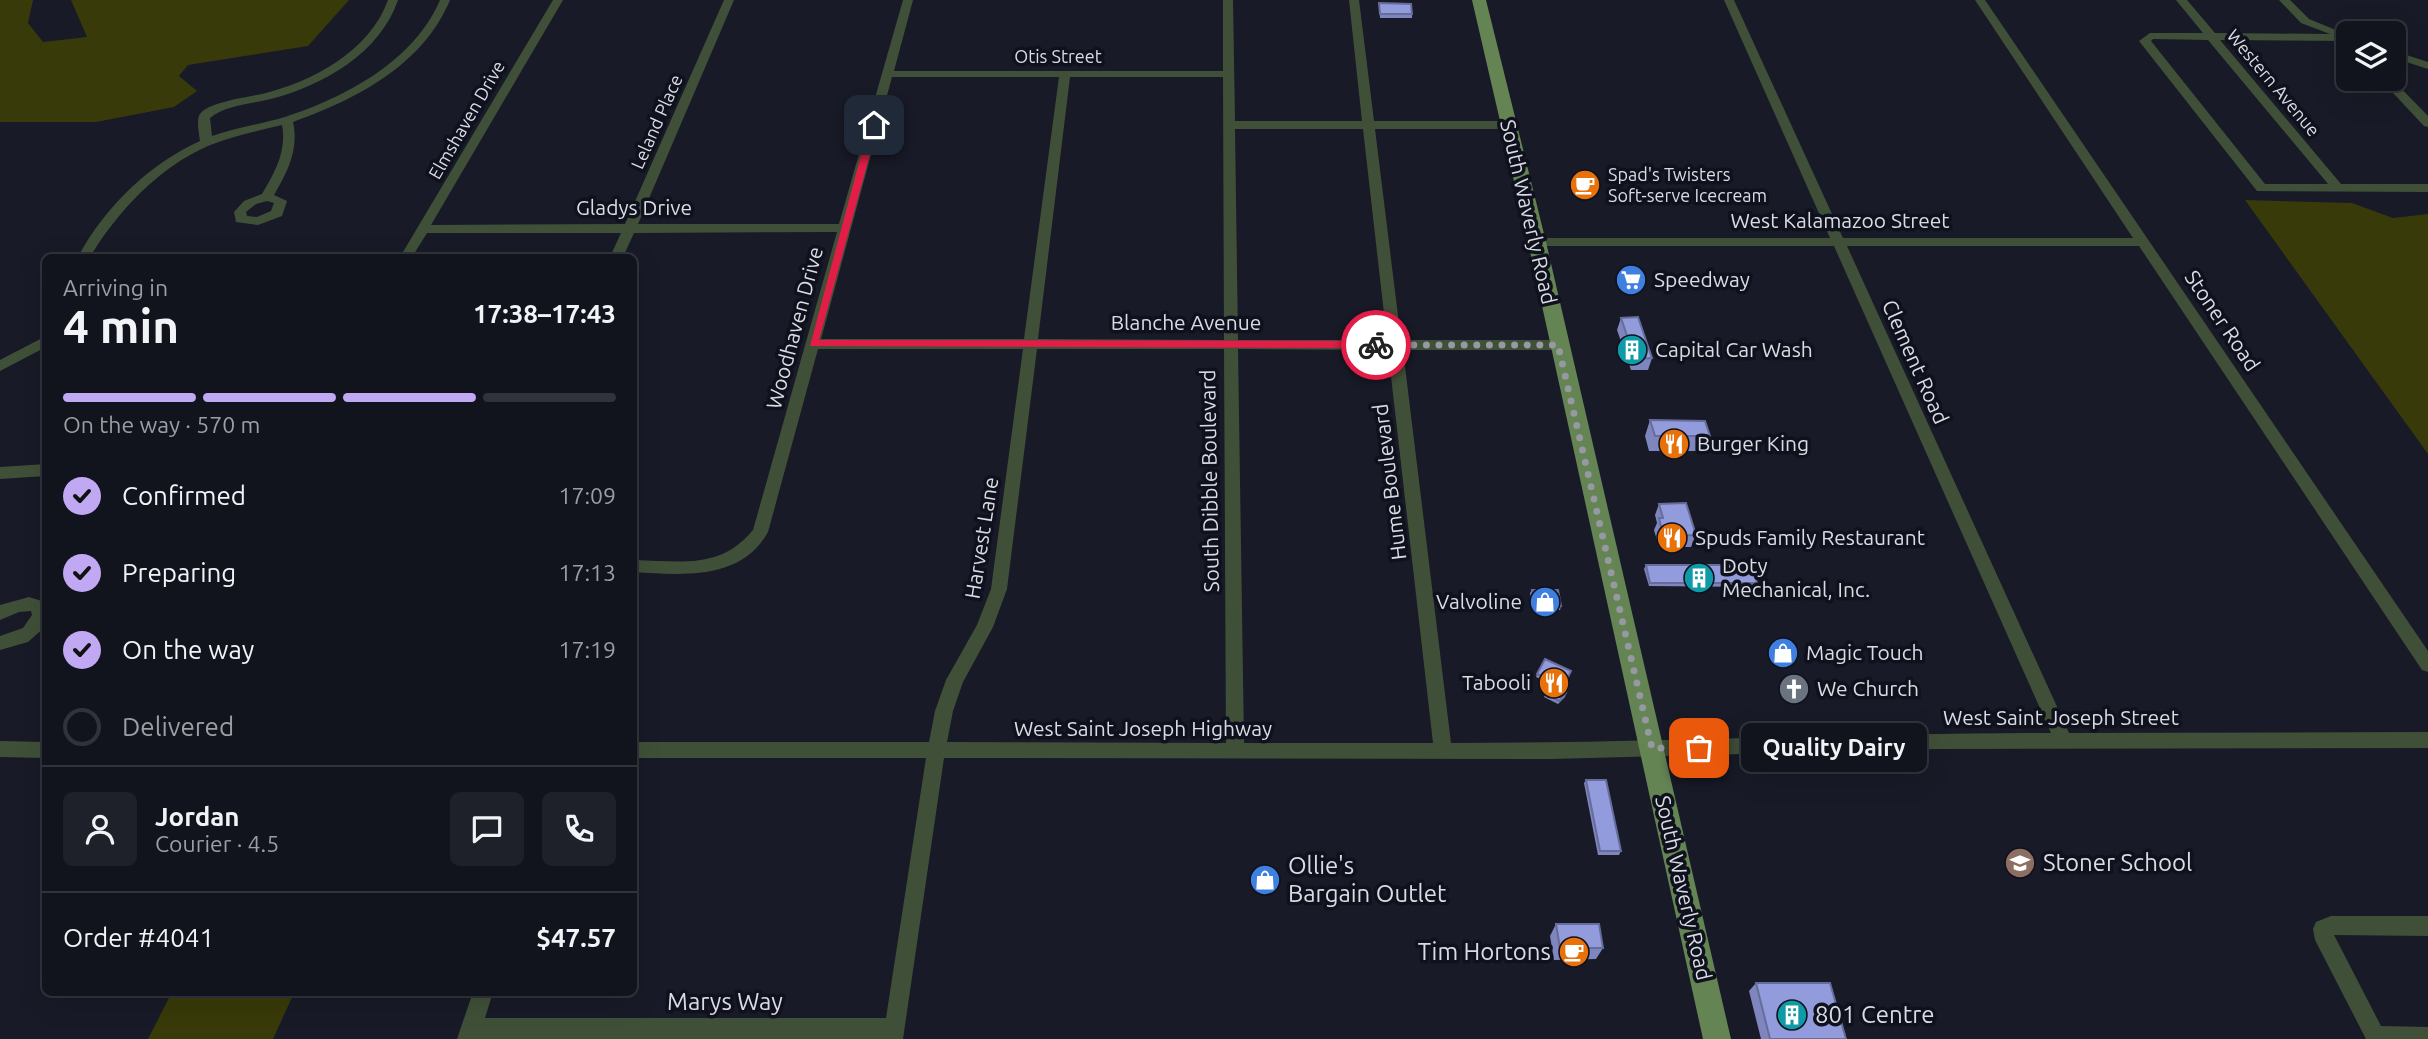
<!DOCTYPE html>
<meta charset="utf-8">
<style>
:root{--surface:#12141d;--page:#1f212a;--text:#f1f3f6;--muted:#9c9ea4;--line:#31333b;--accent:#c0a8f3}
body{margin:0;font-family:Ubuntu,sans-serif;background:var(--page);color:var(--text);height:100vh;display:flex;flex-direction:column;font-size:26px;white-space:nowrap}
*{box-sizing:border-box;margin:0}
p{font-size:23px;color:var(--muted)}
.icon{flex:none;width:38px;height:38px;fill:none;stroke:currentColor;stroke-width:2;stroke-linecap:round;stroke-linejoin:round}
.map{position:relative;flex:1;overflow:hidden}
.panel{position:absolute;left:42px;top:254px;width:595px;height:742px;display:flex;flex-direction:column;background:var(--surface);border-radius:10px;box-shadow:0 7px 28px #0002,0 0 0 2px var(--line)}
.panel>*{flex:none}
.tools{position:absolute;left:2336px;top:21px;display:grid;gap:14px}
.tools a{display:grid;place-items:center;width:70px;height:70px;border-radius:10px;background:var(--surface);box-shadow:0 7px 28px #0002,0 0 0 2px var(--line);font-size:35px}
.pin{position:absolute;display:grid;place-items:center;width:60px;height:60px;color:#fff;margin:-30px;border-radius:14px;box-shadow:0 4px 10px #0006}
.courier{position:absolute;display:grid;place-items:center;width:70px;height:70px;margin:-35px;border:5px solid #e11d48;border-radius:50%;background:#fff;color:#222;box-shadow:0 2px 9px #0007}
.bubble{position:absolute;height:49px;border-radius:10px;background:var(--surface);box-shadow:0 7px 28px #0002,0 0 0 2px var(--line);font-size:23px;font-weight:700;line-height:49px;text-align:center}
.head em{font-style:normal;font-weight:700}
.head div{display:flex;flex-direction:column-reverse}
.head{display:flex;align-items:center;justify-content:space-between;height:119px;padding:0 21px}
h1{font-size:46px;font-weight:700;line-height:52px}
.bar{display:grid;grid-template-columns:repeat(4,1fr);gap:10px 7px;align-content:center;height:84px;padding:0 21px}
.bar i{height:9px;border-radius:5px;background:var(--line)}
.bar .current{background:var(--accent)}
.bar p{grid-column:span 4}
.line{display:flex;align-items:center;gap:18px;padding:0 21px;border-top:2px solid var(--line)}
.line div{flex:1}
.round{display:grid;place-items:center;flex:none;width:74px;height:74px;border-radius:10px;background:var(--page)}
ol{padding:0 21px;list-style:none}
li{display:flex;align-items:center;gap:21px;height:77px}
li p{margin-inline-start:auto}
li .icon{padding:7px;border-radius:50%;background:var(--accent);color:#111;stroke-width:4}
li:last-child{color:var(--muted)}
li i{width:38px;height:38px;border:4px solid var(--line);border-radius:50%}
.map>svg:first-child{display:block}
</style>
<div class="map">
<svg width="2428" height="1039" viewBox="0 0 2428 1039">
<rect width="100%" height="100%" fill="#181a27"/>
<g fill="#393a09">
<polygon points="0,0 33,0 28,23 43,42 87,37 71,0 349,0 308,46 188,65 179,76 197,91 174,107 96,122 0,122"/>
<polygon points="2245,200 2352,203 2393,218 2428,214 2428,454"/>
<polygon points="172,992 294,993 273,1039 148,1039"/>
</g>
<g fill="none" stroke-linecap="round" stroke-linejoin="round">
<g fill="#405038" fill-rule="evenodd">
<path d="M 388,0 L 398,0 C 380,53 324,85 271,99 C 251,104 226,105 210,118 L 212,136 C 236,128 261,124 285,117 C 346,97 414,61 440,0 L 450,0 C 423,65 357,99 293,122 C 299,149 288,171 274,195 L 287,201 L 282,216 L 258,225 L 236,222 L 234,212 L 244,201 L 262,194 C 275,172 287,151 282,125 C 257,131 232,136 208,146 C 159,167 117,212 90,257 L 78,257 C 104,208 149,164 200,141 C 199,133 196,120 200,114 C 208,102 248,97 262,94 C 312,82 370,51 388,0 ZM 267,201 L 274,203 L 271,211 L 257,217 L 247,216 L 246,212 L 256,204 Z"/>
<path d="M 553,0 L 563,0 L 431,225 L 625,224 L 724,0 L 734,0 L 638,224 L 839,224 L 903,0 L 913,0 L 894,71 L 1223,71 L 1223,0 L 1233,0 L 1235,121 L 1362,121 L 1349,0 L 1359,0 L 1374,121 L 1508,121 L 1514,125 L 1508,129 L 1375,129 L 1401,340 L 1558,340 L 1565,345 L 1558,350 L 1403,350 L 1451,743 C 1651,743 1851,733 2051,733 L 1834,246 L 1537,246 L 1530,242 L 1537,238 L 1830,238 L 1724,0 L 1734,0 L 1843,238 L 2133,238 L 1975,0 L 1985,0 L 2428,651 L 2428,672 L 2422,670 L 2139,246 L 1847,246 L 2069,733 L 2428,732 L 2428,748 L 1937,749 L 1551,759 L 944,758 L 903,1039 L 457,1039 L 473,992 L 493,992 L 485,1018 L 886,1018 L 926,758 L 634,758 L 634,742 L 929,742 L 935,711 L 946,680 L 977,625 L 991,589 L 1023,349 L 818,349 L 768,532 C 741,581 681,575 634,572 L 634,560 C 681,561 720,570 753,530 L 837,232 L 634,233 L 623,257 L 610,257 L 621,233 L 427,233 L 412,257 L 400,257 ZM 892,77 L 1059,77 L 1024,339 L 821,339 ZM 1070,77 L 1223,77 L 1224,340 L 1038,339 ZM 1235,129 L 1363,129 L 1387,340 L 1238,340 ZM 1037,349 L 1224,349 L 1226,743 L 947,742 L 953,711 L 963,682 L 993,627 L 1007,589 ZM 1238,349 L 1388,350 L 1433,743 L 1244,743 Z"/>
<path d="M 2176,0 L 2187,0 L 2215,33 L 2330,34 L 2301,23 L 2279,0 L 2290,0 L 2309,19 L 2348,35 L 2348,41 L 2220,40 L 2341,184 L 2428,184 L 2428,192 L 2257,191 L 2139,41 L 2150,33 L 2203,33 ZM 2153,39 L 2208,40 L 2328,184 L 2265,184 L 2151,41 Z"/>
<polygon points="2394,51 2428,62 2428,69 2394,58"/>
<polygon points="2380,79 2392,79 2428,116 2428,127 2424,126"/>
<polygon points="46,336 46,347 0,371 0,360"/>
<polygon points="46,464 46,476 0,479 0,467"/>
<polygon points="29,597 45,602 45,627 28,642 0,650 0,636 23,628 32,615 31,611 19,612 0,620 0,605"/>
<polygon points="0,741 46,742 46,758 0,757"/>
<polygon points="2331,916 2428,916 2428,936 2334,935 2381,1026 2428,1027 2428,1039 2366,1039 2315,940 2313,929 2316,922"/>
</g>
<polygon fill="#648454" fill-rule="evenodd" points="1472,0 1486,0 1546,242 1731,1039 1703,1039 1528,242"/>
</g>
<g fill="#7e86bd">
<polygon points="1379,3 1412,14 1412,18 1380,18"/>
<polygon points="1621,318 1652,358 1648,370 1631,370 1617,330"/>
<polygon points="1650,420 1710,436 1704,451 1649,451 1645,436"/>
<polygon points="1659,504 1696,535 1691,547 1659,547 1654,530 1657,523 1655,515"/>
<polygon points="1646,565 1757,583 1755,587 1649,586 1644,569"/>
<polygon points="1532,590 1561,606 1560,610 1533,610 1530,593"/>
<polygon points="1537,674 1565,683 1566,693 1565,697 1558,704 1544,697 1547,690 1541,687 1543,680 1536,677"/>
<polygon points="1586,780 1621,851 1619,855 1598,855 1584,783"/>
<polygon points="1556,924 1603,948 1596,959 1554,960 1550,936"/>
<polygon points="1756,983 1846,1039 1761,1039 1749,991"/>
</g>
<g fill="#929cdc" stroke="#666d9a" stroke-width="2">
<polygon points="1379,3 1411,4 1412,14 1380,14"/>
<polygon points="1638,317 1652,358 1635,359 1621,318"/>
<polygon points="1650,420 1705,421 1710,436 1655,436"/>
<polygon points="1686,503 1696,535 1663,536 1659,518 1663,518 1659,504"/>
<polygon points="1646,565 1752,565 1757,583 1650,583"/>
<polygon points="1532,590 1558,590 1561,606 1534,606"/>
<polygon points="1545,659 1571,671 1565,683 1568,684 1566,693 1559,701 1545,694 1549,687 1542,683 1545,677 1537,674"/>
<polygon points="1586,780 1606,780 1621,851 1600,851"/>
<polygon points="1556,924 1599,924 1603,948 1560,948"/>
<polygon points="1756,983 1830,983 1846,1039 1770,1039"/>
</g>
<polygon fill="#e11d48" points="874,123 878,125 819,340 1376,341 1381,345 1376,348 810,346 869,125"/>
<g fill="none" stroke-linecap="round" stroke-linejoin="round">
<polyline stroke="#9698a2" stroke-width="7" stroke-dasharray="0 12.6" points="1376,345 1558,345 1652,748 1699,748"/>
</g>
<defs>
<g id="cafe-disc" transform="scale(1.575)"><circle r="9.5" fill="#e8710a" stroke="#0f111d"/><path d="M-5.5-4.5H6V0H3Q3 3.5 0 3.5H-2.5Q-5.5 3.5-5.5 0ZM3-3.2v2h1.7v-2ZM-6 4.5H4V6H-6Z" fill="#fff"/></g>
<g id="supermarket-disc" transform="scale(1.575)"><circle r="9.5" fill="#3f7fe0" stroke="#0f111d"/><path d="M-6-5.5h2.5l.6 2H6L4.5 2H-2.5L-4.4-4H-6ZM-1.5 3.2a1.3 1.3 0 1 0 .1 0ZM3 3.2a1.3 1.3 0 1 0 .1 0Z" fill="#fff"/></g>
<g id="building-disc" transform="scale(1.575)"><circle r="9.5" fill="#0f9aa8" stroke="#0f111d"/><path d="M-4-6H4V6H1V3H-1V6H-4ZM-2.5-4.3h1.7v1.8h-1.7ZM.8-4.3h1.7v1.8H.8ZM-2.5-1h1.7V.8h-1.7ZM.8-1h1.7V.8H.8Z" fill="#fff"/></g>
<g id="restaurant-disc" transform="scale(1.575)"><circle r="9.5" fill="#e8710a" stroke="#0f111d"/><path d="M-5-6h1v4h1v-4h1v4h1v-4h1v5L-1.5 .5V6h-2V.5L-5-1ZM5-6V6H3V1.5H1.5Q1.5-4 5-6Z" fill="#fff"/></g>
<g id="shop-disc" transform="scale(1.575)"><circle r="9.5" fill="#3f7fe0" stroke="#0f111d"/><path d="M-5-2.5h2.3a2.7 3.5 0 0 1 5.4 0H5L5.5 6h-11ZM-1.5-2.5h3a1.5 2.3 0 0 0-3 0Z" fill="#fff"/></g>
<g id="church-disc" transform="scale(1.575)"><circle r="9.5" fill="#6b7280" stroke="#0f111d"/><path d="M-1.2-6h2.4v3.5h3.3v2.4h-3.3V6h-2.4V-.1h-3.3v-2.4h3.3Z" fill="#fff"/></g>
<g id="school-disc" transform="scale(1.575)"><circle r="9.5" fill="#8d6e63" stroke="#0f111d"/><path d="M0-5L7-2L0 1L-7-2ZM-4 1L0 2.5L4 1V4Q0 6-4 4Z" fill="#fff"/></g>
</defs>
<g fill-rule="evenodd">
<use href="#cafe-disc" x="1585" y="185"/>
<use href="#supermarket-disc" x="1631" y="280"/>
<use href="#building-disc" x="1632" y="350"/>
<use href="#restaurant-disc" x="1674" y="444"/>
<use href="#restaurant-disc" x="1672" y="538"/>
<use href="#building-disc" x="1699" y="578"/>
<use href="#shop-disc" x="1545" y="602"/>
<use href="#shop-disc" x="1783" y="653"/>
<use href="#restaurant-disc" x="1554" y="683"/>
<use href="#church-disc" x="1794" y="689"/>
<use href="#school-disc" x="2020" y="863"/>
<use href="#shop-disc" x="1265" y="880"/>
<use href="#cafe-disc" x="1574" y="952"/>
<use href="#building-disc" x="1792" y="1015"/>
</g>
<g text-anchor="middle" stroke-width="7" stroke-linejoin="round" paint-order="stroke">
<g font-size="18" fill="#dadce5" stroke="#0f111d">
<text x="1058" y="63">Otis Street</text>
<text transform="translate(2273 83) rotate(50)" y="6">Western Avenue</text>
<text transform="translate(467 120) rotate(-60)" y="6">Elmshaven Drive</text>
<text transform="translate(657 122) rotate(-66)" y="6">Leland Place</text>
</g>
<g font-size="18" fill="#dadce5" stroke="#0f111d" text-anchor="start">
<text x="1608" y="181">Spad's Twisters<tspan x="1608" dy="21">Soft-serve Icecream</tspan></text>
</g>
<g font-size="21" fill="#dadce5" stroke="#0f111d">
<text x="634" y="215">Gladys Drive</text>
<text transform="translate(1528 212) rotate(77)" y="7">South Waverly Road</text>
<text x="1840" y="228">West Kalamazoo Street</text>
<text transform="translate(2222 321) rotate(56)" y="7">Stoner Road</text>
<text x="1186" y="330">Blanche Avenue</text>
<text transform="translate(795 328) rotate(-75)" y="7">Woodhaven Drive</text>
<text transform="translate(1915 362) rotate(66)" y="7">Clement Road</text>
<text transform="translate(1210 481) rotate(-91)" y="7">South Dibble Boulevard</text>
<text transform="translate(1390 482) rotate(-97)" y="7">Hume Boulevard</text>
<text transform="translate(982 538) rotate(-81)" y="7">Harvest Lane</text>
<text x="2061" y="725">West Saint Joseph Street</text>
<text x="1143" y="736">West Saint Joseph Highway</text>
<text transform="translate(1683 888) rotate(77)" y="7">South Waverly Road</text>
</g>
<g font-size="21" fill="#dadce5" stroke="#0f111d" text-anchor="start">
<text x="1654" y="287">Speedway</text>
<text x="1655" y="357">Capital Car Wash</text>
<text x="1697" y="451">Burger King</text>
<text x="1695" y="545">Spuds Family Restaurant</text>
<text x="1722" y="573">Doty<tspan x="1722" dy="24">Mechanical, Inc.</tspan></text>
<text x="1522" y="609" text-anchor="end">Valvoline</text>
<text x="1806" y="660">Magic Touch</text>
<text x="1531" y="690" text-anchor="end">Tabooli</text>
<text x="1817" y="696">We Church</text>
</g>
<g font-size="24" fill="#dadce5" stroke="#0f111d" text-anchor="start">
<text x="2043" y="871">Stoner School</text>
<text x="1288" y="874">Ollie's<tspan x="1288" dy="28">Bargain Outlet</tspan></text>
<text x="1551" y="960" text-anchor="end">Tim Hortons</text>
<text x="1815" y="1023">801 Centre</text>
</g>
<g font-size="24" fill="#dadce5" stroke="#0f111d">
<text x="725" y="1010">Marys Way</text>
</g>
</g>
</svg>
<div class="tools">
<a><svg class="icon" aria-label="layers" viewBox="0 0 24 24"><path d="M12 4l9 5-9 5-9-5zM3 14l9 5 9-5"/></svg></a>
</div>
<div class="pin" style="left:1699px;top:748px;background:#ea580c"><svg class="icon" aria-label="bag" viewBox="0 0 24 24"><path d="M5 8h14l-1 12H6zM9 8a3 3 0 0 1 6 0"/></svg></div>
<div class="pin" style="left:874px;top:125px;background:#1f2937"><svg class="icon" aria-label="home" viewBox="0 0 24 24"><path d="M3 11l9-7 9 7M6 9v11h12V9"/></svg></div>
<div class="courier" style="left:1376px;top:345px"><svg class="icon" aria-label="bike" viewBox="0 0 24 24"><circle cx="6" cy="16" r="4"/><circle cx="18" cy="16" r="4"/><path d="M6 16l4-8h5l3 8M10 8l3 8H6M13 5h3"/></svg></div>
<div class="bubble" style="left:1741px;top:723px;width:186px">Quality Dairy</div>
<section class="panel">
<div class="head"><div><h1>4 min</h1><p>Arriving in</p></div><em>17:38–17:43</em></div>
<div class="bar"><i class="current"></i><i class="current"></i><i class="current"></i><i></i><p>On the way · 570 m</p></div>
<ol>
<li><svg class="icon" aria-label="check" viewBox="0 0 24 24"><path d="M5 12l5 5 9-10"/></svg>Confirmed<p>17:09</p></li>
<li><svg class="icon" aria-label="check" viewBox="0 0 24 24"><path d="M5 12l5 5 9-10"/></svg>Preparing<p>17:13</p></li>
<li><svg class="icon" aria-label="check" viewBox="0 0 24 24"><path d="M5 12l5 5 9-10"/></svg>On the way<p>17:19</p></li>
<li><i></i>Delivered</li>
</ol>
<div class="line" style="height:126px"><a class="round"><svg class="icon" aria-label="person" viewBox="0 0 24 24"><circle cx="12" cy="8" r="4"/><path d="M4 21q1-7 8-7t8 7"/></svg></a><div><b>Jordan</b><p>Courier · 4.5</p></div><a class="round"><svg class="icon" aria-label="chat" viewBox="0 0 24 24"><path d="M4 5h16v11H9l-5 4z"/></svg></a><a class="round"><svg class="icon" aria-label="phone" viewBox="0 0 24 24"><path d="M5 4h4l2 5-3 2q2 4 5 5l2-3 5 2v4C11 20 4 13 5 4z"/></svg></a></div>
<div class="line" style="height:91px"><div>Order #4041</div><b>$47.57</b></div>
</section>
</div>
